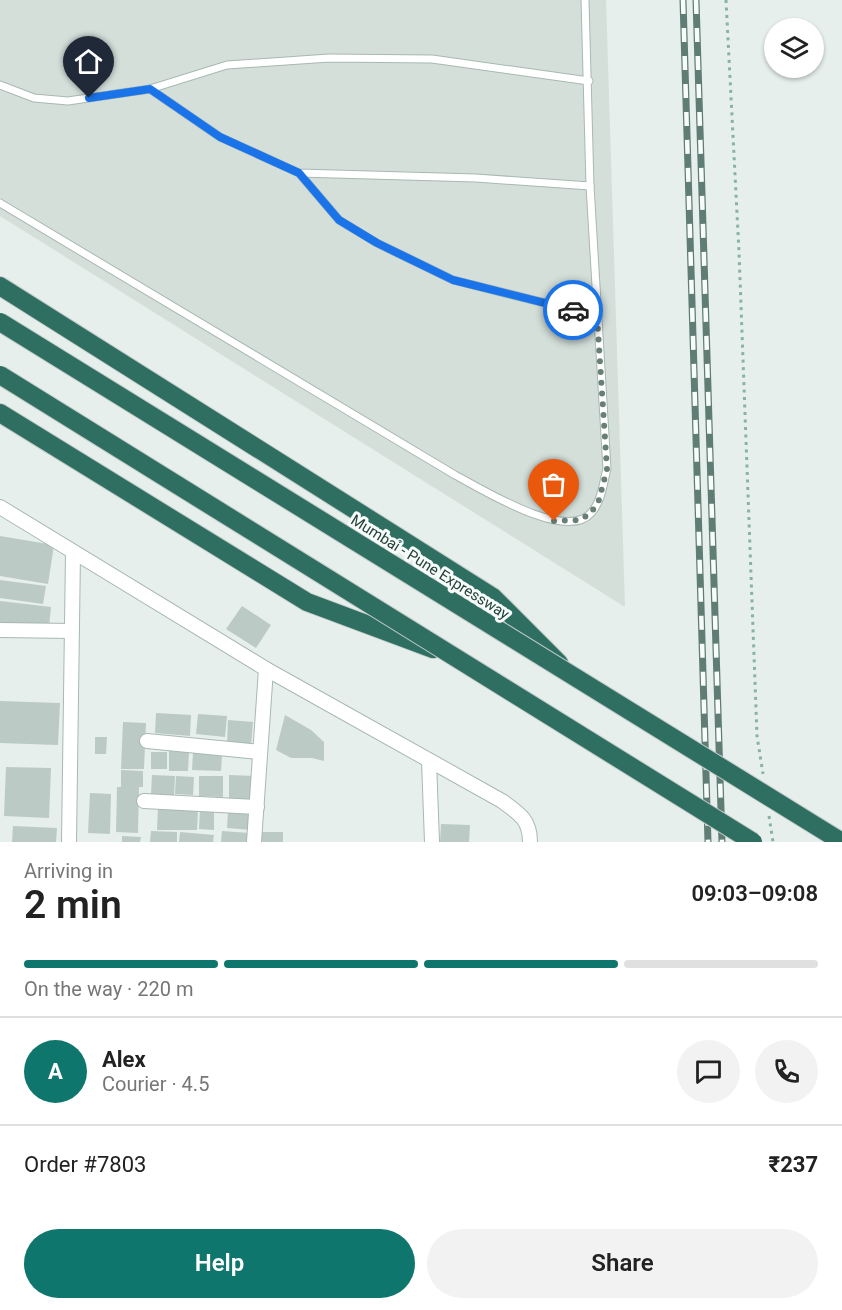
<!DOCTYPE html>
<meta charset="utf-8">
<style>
:root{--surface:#fff;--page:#f2f2f2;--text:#222;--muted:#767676;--line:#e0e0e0;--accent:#0f766e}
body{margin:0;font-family:Roboto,sans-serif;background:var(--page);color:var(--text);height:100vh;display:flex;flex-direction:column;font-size:22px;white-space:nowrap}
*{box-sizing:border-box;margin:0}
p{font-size:20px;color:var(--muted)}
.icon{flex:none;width:33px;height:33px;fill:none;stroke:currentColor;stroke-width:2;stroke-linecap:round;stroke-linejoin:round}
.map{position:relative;height:842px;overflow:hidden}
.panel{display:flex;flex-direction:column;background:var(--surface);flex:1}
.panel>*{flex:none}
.tools{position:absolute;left:764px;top:18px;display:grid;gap:12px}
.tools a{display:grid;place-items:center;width:60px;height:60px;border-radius:50%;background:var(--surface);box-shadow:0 2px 4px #0004;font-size:30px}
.pin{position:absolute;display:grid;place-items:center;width:51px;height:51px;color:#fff;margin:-62px -26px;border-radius:50% 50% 50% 0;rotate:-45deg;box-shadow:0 0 6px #0007}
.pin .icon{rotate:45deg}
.courier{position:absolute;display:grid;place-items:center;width:60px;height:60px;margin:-30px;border:4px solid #1a73e8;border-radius:50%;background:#fff;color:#222;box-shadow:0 2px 8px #0007}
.headline em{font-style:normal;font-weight:600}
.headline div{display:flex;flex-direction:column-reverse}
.headline{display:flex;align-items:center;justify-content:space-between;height:102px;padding:0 24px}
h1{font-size:39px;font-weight:600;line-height:45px}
.bar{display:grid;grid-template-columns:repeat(4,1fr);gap:9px 6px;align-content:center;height:72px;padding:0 24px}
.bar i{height:8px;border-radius:4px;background:var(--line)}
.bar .selected{background:var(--accent)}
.bar p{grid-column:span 4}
.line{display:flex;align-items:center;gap:15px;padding:0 24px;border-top:2px solid var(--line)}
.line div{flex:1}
.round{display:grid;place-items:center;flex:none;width:63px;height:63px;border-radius:32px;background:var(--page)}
.cta{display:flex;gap:12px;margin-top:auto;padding:12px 24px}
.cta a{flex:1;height:69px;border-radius:36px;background:var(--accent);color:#fff;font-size:24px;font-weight:600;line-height:69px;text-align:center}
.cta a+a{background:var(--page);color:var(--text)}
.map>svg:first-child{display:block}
</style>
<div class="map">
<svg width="842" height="842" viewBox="0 0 842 842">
<rect width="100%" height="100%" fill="#e6efeb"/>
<polygon fill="#d4dfda" points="0,0 606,0 625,607 0,216"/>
<g fill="#bbcac4">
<polygon points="0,536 54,545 48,584 0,576"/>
<polygon points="0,580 46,586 43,604 0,598"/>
<polygon points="0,601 51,607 49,627 0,622"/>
<polygon points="242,606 271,625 256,648 226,629"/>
<polygon points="0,701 60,703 58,745 0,743"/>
<polygon points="156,713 191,715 190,736 155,733"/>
<polygon points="198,714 227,716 225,737 196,734"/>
<polygon points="285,715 311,730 324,742 324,761 312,758 291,758 276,750"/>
<polygon points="228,720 253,722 251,746 227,744"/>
<polygon points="123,722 146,723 144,769 121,769"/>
<polygon points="95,737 107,737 106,754 95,754"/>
<polygon points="169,751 189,752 188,771 169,771"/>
<rect x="151" y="752" width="16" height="17"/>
<polygon points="193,753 222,755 221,771 192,770"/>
<polygon points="6,767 51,768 49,818 4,816"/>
<polygon points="121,770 143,771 143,787 139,787 138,833 116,832 117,787 121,787"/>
<polygon points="152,775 175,776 174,795 151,794"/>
<polygon points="229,775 255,776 255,800 229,799"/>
<polygon points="176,776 194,777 193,795 175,794"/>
<polygon points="199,776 223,776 223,797 199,796"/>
<polygon points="90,793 111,794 110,834 88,833"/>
<polygon points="158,807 198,809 197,830 157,830"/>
<polygon points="200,810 214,810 214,830 199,829"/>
<polygon points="228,812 252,814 251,830 227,828"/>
<polygon points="441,824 470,825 469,842 440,842"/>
<polygon points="13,826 57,828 56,842 12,842"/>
<polygon points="151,831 177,832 177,842 150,842"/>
<polygon points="222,831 250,833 249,842 221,842"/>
<polygon points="180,832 214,835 213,842 179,842"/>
<rect x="258" y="832" width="25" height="10"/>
<polygon points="122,836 141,837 140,842 122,842"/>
</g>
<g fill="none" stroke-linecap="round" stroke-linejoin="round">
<g stroke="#a8b8b2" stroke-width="9">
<g id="service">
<polyline points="0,85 34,98 68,101 150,89 227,65 329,58 432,59 589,81"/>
<polyline points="150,89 220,137 299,173 476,178 590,186"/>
<polyline points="299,173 339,220 377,243 453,280 597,316"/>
<path d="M 0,203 L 455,475 C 482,489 566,542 591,513 C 602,501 603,483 607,469 L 590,186 L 585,0"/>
</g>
</g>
<g stroke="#a8b8b2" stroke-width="16">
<g id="minor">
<path d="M 0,507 L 266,669 L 502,801 C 520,814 530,820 530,842"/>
<polyline points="0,630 72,631"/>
<polyline points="147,741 260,752"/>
<polyline points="429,761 432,842"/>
<polyline points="144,801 257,807"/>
<polyline points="69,842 73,552"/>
<polyline points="254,842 266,669"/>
</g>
</g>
<g stroke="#c2cac8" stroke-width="20">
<g id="motorway">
<polyline points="0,286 493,597 559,663"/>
<polyline points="0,413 307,602 433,649"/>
</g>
</g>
<g stroke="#86b3a5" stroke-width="3" stroke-dasharray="3 4.5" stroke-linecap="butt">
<polyline points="726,0 739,252 757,736 763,774"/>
<polyline points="769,816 773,842"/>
</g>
<use href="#service" stroke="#fff" stroke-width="7"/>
<use href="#minor" stroke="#fff" stroke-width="14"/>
<use href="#motorway" stroke="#2f6f62" stroke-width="18"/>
<g stroke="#5f7d75" stroke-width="7">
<g id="rail">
<polyline points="683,0 708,842"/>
<polyline points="696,0 722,842"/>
</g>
</g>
<use href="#rail" stroke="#f7fbf9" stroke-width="4.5" stroke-dasharray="14" stroke-linecap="butt"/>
<g stroke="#c2cac8" stroke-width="20" stroke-linecap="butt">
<g id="motorway-bridge">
<polyline points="0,322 842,842"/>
<polyline points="0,375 753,842"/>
</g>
</g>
<use href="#motorway-bridge" stroke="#2f6f62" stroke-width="18"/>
</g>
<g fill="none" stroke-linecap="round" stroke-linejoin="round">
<polyline stroke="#687f78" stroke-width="6" stroke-dasharray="0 10.8" points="554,521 580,520 591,513 599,500 607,469 597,316 573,310"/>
<polyline stroke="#1a73e8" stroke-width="8" points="89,98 150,89 220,137 299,173 339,220 377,243 453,280 573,310"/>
</g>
<g text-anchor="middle" stroke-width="6" stroke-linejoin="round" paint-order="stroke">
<g font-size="15" fill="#24423a" stroke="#f7fbf9">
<text transform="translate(430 567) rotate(32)" y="5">Mumbai - Pune Expressway</text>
</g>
</g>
</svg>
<div class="tools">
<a><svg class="icon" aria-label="layers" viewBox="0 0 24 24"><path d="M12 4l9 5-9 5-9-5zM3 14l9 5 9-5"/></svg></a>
</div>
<div class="pin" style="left:554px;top:521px;background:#ea580c"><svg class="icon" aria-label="bag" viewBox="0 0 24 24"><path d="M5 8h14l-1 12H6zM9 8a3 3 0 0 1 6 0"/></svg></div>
<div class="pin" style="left:89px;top:98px;background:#1f2937"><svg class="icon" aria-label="home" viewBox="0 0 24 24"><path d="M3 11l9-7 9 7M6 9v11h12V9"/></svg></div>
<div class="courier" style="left:573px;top:310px"><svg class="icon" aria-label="car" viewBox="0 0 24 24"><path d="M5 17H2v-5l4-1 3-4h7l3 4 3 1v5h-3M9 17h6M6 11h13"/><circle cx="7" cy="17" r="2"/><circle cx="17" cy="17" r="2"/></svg></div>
</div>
<section class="panel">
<div class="headline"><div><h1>2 min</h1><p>Arriving in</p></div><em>09:03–09:08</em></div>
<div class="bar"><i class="selected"></i><i class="selected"></i><i class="selected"></i><i></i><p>On the way · 220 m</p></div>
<div class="line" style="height:108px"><b class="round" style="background:var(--accent);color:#fff">A</b><div><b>Alex</b><p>Courier · 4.5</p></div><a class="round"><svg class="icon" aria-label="chat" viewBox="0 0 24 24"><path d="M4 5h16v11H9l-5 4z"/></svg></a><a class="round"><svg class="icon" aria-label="phone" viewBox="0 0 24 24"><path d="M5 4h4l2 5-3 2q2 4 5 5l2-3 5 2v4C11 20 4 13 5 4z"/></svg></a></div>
<div class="line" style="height:78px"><div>Order #7803</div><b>₹237</b></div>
<div class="cta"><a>Help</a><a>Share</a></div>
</section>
